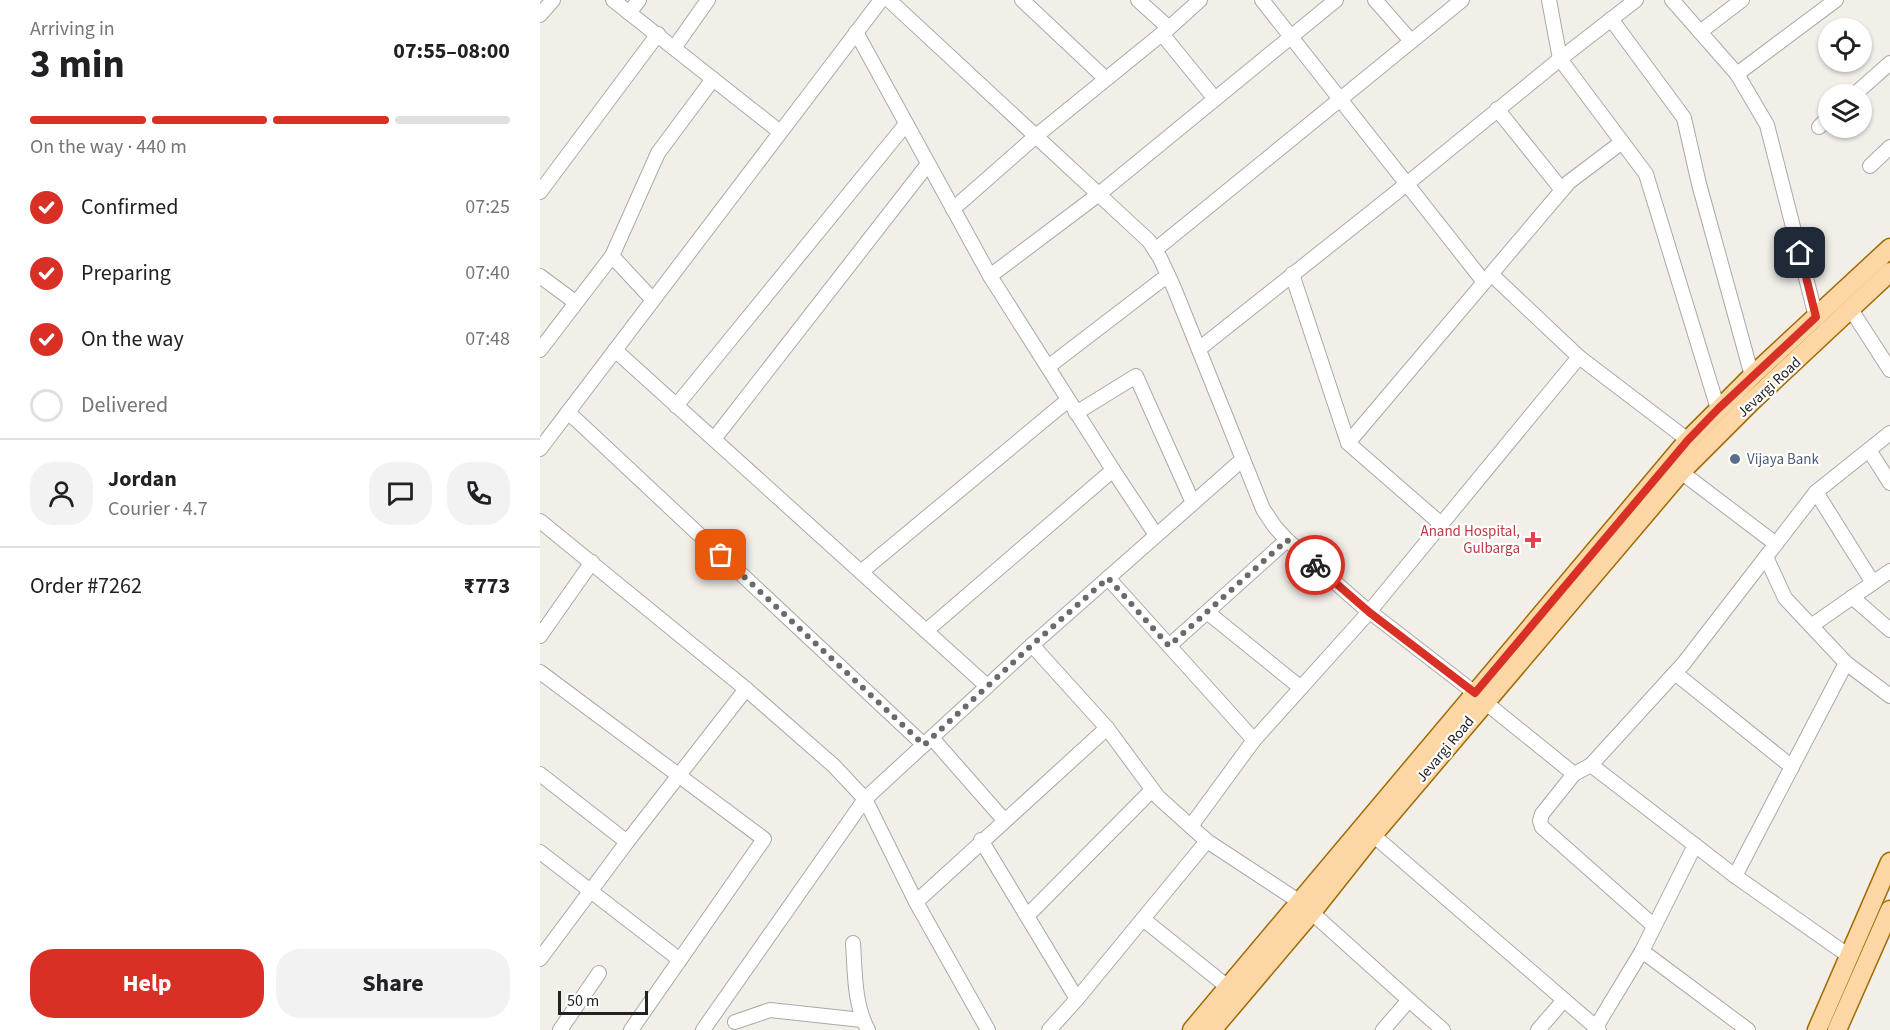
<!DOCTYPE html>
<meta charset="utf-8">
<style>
:root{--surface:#fff;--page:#f2f2f2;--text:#202124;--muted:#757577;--line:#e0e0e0;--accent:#d93025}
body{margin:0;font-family:"Source Sans 3",sans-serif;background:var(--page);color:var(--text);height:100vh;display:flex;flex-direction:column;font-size:22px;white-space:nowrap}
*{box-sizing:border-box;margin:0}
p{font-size:20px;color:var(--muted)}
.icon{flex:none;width:33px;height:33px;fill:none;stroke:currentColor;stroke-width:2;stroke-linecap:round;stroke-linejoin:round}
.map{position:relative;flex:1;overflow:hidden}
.side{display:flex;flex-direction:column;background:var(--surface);width:540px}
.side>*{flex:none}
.buttons{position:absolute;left:1278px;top:18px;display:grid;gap:12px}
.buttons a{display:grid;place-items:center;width:54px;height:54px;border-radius:50%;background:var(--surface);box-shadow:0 2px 4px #0004;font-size:30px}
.scale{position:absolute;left:18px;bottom:15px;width:90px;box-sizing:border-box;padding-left:6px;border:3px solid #222;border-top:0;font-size:16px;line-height:21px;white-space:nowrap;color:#222;-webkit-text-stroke:4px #fff;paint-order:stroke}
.pin{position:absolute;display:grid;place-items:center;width:51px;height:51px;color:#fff;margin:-26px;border-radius:12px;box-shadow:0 3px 9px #0006}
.courier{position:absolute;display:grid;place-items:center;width:60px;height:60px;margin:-30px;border:4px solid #d93025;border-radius:50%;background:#fff;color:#222;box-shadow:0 2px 8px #0007}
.headline em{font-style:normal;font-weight:700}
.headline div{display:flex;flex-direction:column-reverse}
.headline{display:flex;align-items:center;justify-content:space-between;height:102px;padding:0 30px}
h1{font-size:39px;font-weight:700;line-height:45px}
.bar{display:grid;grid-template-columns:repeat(4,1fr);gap:9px 6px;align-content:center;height:72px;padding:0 30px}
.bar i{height:8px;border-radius:4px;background:var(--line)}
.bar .current{background:var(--accent)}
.bar p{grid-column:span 4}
.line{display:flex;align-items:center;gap:15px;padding:0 30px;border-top:2px solid var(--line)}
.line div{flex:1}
.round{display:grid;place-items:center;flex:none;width:63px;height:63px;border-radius:24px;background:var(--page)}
ol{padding:0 30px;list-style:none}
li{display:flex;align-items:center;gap:18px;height:66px}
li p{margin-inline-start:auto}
li .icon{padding:6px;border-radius:50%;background:var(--accent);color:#fff;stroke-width:4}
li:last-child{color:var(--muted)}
li i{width:33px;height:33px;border:3px solid var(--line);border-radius:50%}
.primary-button{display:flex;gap:12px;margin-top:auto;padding:12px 30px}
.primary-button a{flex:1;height:69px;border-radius:24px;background:var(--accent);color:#fff;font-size:24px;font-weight:700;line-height:69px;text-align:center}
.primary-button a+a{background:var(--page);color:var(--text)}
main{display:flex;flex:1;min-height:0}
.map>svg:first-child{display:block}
</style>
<main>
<section class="side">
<div class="headline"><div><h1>3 min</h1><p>Arriving in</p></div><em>07:55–08:00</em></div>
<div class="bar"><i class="current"></i><i class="current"></i><i class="current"></i><i></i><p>On the way · 440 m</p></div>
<ol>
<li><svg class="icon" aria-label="check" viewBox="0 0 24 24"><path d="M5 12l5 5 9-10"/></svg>Confirmed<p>07:25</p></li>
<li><svg class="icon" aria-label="check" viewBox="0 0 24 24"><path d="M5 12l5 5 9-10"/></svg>Preparing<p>07:40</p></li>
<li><svg class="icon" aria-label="check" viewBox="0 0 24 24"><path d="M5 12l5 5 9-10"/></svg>On the way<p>07:48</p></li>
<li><i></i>Delivered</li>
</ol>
<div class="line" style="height:108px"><a class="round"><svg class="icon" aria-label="person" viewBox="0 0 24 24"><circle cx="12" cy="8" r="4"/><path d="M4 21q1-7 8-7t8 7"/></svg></a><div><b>Jordan</b><p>Courier · 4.7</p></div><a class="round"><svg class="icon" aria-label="chat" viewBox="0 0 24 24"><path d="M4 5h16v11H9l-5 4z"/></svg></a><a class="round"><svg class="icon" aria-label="phone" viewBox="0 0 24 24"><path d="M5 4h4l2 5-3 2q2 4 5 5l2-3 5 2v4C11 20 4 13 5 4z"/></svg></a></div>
<div class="line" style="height:78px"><div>Order #7262</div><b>₹773</b></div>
<div class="primary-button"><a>Help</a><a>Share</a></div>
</section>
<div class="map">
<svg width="1350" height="1030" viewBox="0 0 1350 1030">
<rect width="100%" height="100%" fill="#f2efe9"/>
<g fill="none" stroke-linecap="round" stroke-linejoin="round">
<g stroke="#a9a9a9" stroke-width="16">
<g id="minor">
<polyline points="73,0 240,132"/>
<polyline points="349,0 609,241 620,258 634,288 723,509 735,527 747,540 821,605 935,693"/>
<polyline points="482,0 566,79"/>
<polyline points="598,0 629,28"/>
<polyline points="722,0 944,282"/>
<polyline points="835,0 871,41"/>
<polyline points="1009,0 1020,59 1106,174 1178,409"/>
<polyline points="1132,0 1197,74 1227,125 1276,317"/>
<polyline points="89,13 99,0"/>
<polyline points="0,15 13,0"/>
<polyline points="1071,19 1144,118 1159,184 1212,376"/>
<polyline points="316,32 450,276 573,470"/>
<polyline points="1160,32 1202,0"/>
<polyline points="622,34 675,99"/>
<polyline points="134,48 168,0"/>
<polyline points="1197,74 1296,0"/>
<polyline points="1315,94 1350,63"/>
<polyline points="957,109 1022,190"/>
<polyline points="1279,127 1288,118"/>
<polyline points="1330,166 1350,147"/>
<polyline points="0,192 118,34"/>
<polyline points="413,209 496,136 629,28 660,0"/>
<polyline points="615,250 922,0"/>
<polyline points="72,256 118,153 173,79"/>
<polyline points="752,274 808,443 901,524"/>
<polyline points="951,274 1039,357"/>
<polyline points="0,276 35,302"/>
<polyline points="450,276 559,194 796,0"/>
<polyline points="1310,308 1350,370"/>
<polyline points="659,349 868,183 1020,59 1096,0"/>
<polyline points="0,350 72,256 113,300"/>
<polyline points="75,350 447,686"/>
<polyline points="508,367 628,275"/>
<polyline points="136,406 366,124"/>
<polyline points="28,412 384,745"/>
<polyline points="536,413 596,376 653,503"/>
<polyline points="174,439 388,164"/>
<polyline points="808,443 1029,182 1082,142"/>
<polyline points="0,449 341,0"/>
<polyline points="1329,450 1350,483"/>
<polyline points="1141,472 1236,544"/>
<polyline points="1276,492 1333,583"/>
<polyline points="0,521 206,689 294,766 325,799 376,902 448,1030"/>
<polyline points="1226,557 1245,598 1306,663 1350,696"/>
<polyline points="321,572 528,400"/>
<polyline points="568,578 714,740"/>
<polyline points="1312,597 1350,630"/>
<polyline points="667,612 761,688"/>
<polyline points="1271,626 1350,571"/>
<polyline points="386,631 573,470 616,535"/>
<polyline points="0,636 52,562"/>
<polyline points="492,645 567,728"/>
<polyline points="629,646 747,540"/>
<polyline points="0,672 224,839 91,1030"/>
<polyline points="1135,673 1252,767"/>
<polyline points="945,702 1034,774 1051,765 1195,876 1309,956"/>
<polyline points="392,738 464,820"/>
<polyline points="1051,765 1144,663 1276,492 1350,433"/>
<polyline points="0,774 87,842 0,959"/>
<polyline points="1034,774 1002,814 1000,821 1002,827 1114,926"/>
<polyline points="651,826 714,740 829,612 1039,357 1148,440"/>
<polyline points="833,835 1059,1030"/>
<polyline points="441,840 537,999"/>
<polyline points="87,842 206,689"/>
<polyline points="0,852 140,960"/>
<polyline points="1195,876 1306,663"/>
<polyline points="376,902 567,728 618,797 667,841 760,902 869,1000 843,1030"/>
<polyline points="487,916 612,790"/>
<polyline points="603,919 689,988"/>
<path d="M 313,943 C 315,972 314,1004 328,1030"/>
<polyline points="1102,951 1155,845"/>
<polyline points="869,1000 903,1030"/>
<polyline points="195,1022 230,1010 322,1020"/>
<polyline points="1056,1027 1102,951 1208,1030"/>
<polyline points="20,1030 59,973"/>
<polyline points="163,1030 325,799 492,645 703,459"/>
<polyline points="509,1030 537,999 667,841"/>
<polyline points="998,1030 1024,1000"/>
</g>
</g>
<g stroke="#a06b00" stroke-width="21">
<g id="major">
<polyline points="652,1030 1148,440 1212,376 1350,248"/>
<polyline points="672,1030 772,912 833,835 1141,472 1212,401 1350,272"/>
<polyline points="1277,1030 1350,862"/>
<polyline points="1297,1030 1350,910"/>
</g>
</g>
<use href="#minor" stroke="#fff" stroke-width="14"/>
<use href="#major" stroke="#fcd6a4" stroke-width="18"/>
</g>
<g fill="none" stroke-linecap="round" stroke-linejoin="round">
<polyline stroke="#6b6a68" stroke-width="6" stroke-dasharray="0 10.8" points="181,555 384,745 492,645 568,578 629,646 747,540 775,565"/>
<polyline stroke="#d93025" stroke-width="8" points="775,565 829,612 935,693 1148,440 1178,409 1276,317 1260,253"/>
</g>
<circle fill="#5c6f8a" stroke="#fff" stroke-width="2" cx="1195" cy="459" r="6"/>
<path fill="#e0444e" stroke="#fff" stroke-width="2" d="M990 531h6v6h6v6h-6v6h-6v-6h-6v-6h6z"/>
<g text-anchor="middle" stroke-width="4.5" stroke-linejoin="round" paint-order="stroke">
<g font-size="15" fill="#222" stroke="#fff">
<text transform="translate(1229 387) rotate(-43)" y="5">Jevargi Road</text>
<text transform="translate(905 749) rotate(-50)" y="5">Jevargi Road</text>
</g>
<g font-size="15" fill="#4e5e75" stroke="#fff" text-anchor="start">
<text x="1207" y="464">Vijaya Bank</text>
</g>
<g font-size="15" fill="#be3a42" stroke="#fff" text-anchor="end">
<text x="980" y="536">Anand Hospital,<tspan x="980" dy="17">Gulbarga</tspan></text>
</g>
</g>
</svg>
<div class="buttons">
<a><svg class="icon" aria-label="locate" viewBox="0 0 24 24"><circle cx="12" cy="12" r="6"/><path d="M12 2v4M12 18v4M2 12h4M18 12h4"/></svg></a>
<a><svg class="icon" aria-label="layers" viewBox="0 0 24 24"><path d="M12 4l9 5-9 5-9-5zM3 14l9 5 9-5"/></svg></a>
</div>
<div class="scale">50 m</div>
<div class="pin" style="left:181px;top:555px;background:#ea580c"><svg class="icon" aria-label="bag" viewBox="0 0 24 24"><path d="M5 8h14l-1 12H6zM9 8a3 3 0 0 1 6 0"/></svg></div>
<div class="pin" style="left:1260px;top:253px;background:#1f2937"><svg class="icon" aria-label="home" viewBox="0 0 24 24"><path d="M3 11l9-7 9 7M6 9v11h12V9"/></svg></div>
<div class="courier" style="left:775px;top:565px"><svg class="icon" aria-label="bike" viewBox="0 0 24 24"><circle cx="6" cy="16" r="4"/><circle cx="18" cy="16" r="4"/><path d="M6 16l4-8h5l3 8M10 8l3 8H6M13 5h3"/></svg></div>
</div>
</main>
